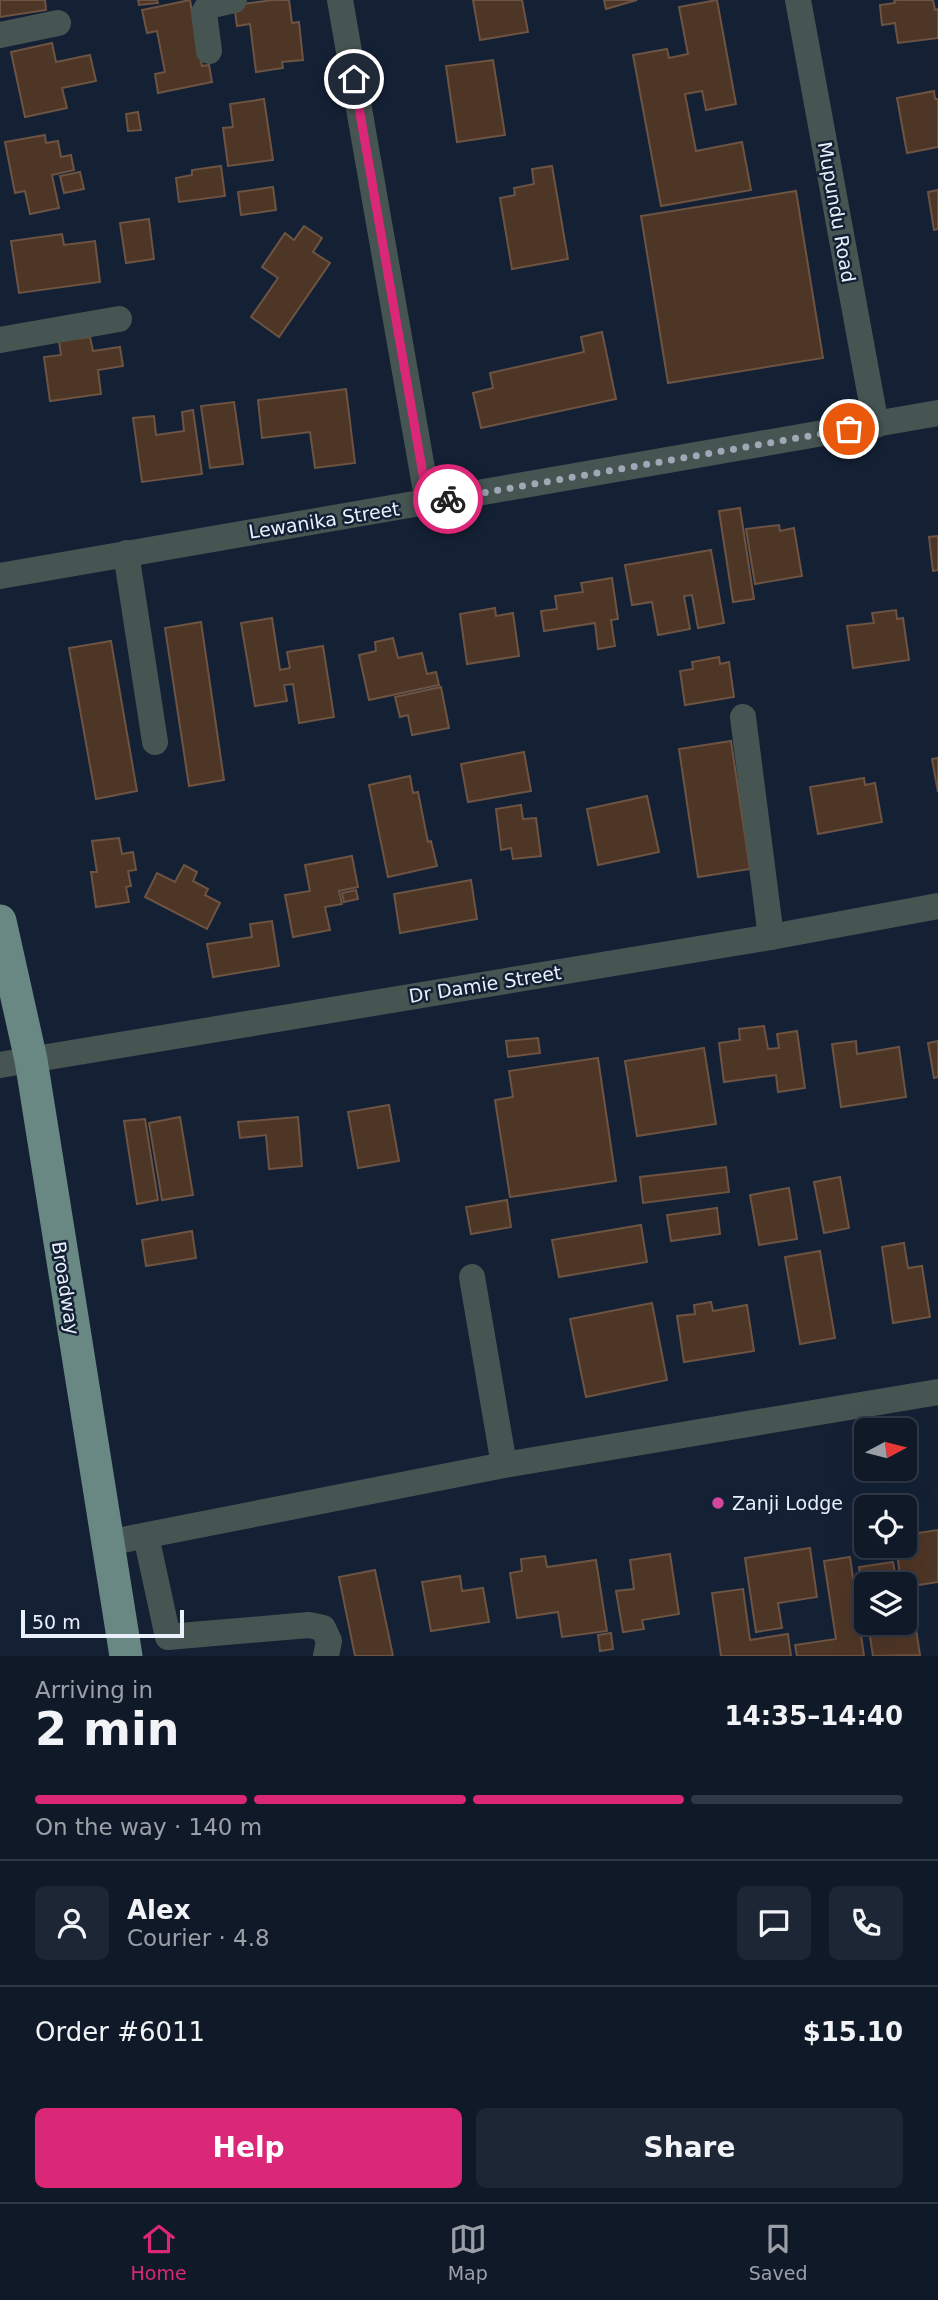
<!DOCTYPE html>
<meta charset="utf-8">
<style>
:root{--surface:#0f1928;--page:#1d2634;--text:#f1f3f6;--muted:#9ba0a8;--line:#2f3845;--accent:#db2777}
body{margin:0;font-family:"DejaVu Sans",sans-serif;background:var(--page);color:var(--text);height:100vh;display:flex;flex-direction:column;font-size:26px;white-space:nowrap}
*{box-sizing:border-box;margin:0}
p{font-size:23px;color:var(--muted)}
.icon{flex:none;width:38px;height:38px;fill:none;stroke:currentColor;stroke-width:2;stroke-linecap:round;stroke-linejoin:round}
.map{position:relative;height:1656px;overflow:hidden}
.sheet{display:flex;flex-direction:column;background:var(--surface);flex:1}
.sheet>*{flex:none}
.needle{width:46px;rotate:83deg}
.controls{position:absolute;left:854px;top:1418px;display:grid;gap:14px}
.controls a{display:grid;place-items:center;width:63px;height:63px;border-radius:10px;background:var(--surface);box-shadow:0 7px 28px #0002,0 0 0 2px var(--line);font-size:35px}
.scale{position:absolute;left:21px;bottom:18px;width:163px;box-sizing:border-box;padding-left:7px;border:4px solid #eaf1fd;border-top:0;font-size:19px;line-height:24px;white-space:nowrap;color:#eaf1fd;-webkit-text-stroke:5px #142135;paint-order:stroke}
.pin{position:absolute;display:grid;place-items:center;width:60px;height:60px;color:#fff;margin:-30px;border:4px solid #fff;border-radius:50%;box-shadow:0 2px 7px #0007}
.courier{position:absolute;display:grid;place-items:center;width:70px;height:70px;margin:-35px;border:5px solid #db2777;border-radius:50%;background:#fff;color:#222;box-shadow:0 2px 9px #0007}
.headline em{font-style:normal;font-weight:700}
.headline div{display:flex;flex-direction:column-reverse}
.headline{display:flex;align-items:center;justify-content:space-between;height:119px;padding:0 35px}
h1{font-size:46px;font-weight:700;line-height:52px}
.bar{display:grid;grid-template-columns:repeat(4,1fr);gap:10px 7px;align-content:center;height:84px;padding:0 35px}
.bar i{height:9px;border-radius:5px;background:var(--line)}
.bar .selected{background:var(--accent)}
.bar p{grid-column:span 4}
.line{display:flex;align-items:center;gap:18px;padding:0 35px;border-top:2px solid var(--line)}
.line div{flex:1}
.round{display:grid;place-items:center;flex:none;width:74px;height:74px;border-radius:10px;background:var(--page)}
.cta{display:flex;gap:14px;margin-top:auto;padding:14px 35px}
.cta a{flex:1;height:80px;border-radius:10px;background:var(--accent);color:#fff;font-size:28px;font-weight:700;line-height:80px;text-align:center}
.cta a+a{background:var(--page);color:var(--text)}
.menu{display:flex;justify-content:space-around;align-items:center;height:98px;border-top:2px solid var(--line);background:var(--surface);font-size:19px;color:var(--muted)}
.menu a{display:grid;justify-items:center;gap:4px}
.menu .selected{color:var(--accent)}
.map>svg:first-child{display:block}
</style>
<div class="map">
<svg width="938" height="1656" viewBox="0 0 938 1656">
<rect width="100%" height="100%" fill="#142135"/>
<g fill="#4e3626" stroke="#6c5342" stroke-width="2">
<polygon points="0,0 45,0 46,10 0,17"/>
<polygon points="138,0 157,0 158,3 139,5"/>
<polygon points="190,0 202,66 209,65 212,82 158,93 155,74 165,72 157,31 147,33 142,10"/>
<polygon points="273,0 289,0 292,23 299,22 303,60 282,62 283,68 256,72 250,24 237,26 234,5"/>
<polygon points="473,0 522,0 528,32 480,40"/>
<polygon points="604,0 637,0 606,9"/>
<polygon points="717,0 736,104 706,110 702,91 685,94 696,151 742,142 751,190 661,206 633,55 667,49 669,58 688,54 679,7"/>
<polygon points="894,0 933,0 935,10 938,9 938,38 898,43 895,23 882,25 880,5 895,3"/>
<polygon points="52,43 56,62 90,55 96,81 62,88 67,108 25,117 11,52"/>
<polygon points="493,60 505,135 457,142 446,66"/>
<polygon points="934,91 935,99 938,99 938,147 907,153 897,98"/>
<polygon points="264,99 273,160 228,166 223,128 233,127 230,104"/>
<polygon points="138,112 141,130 128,131 126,114"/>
<polygon points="45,135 46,143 58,141 61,157 71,155 74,170 52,175 59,208 30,214 25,191 15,193 5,142"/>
<polygon points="221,166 225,196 179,202 176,178 192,175 192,170"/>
<polygon points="552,166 568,259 512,269 500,198 515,195 514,188 534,184 532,169"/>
<polygon points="80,172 84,189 64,193 60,176"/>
<polygon points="273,187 276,210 241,215 238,192"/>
<polygon points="938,190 938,229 934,230 928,192"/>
<polygon points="796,191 823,358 668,383 641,216"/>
<polygon points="149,219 154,259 126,263 120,223"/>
<polygon points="304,226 322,238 313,252 330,263 279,337 251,317 278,278 262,267 285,233 294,240"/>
<polygon points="62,234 64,245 95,241 100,282 19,293 11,241"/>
<polygon points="602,332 616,399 481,428 473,393 493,388 490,373 584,352 581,337"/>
<polygon points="90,337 93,351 120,347 123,366 98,370 101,394 50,401 44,357 61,355 59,341"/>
<polygon points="346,389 355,463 315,468 310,432 262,438 258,400"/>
<polygon points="234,402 243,464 210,468 201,406"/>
<polygon points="193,410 202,474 142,482 133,418 154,416 156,435 184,431 182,412"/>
<polygon points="740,508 754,599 733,602 719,511"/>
<polygon points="779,525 780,531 794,528 802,576 755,584 746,529"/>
<polygon points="938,536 938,570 933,571 929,537"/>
<polygon points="711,550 724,623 698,628 692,595 684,596 690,629 658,635 652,602 632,605 625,565"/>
<polygon points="612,578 618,619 611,620 615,646 598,649 595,623 544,631 541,611 557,609 555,596 583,592 581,583"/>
<polygon points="495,608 496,616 513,613 519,656 467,664 460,614"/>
<polygon points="896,610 897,619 903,618 909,660 853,668 847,626 874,623 872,613"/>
<polygon points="272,618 280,670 290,668 287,652 323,646 334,717 299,723 293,684 284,685 287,701 255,706 241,623"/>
<polygon points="201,622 224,780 189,786 165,628"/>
<polygon points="393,638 398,658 422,653 427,674 436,672 439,685 369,700 359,655 376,651 375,642"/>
<polygon points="111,641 137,791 96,799 69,648"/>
<polygon points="719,657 720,664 729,662 734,697 685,705 680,671 693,669 692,662"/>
<polygon points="441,687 449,728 412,735 408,715 400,717 395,697"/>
<polygon points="731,741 750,869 698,877 679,749"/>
<polygon points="524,752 531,791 468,802 461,764"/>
<polygon points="938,758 938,792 932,759"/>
<polygon points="410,776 413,793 418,792 428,842 431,841 437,866 388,877 369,785"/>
<polygon points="864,778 865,785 875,783 882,822 818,834 810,787"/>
<polygon points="647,796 659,852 598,865 587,809"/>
<polygon points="521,805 523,819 536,818 541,856 513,859 511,848 501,850 496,809"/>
<polygon points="119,838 122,854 133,852 136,870 128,871 131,886 126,887 129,902 96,907 91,872 97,872 92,841"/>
<polygon points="352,856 358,887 339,891 342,904 325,907 330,930 293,937 285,895 310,891 305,865"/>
<polygon points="184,865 197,872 193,881 208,889 205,895 220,903 207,929 145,897 157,873 175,882"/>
<polygon points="471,880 477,919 400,933 394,894"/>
<polygon points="356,890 358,899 344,902 342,893"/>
<polygon points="272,921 279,966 213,977 207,944 252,937 250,924"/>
<polygon points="764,1026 768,1049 779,1048 777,1034 797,1031 805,1088 778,1092 776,1075 724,1082 719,1043 740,1040 739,1029"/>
<polygon points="538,1038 540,1053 508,1057 506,1041"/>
<polygon points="856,1041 857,1054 899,1047 906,1097 841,1107 832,1044"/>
<polygon points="938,1041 938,1077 934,1078 928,1043"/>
<polygon points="704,1048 716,1124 637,1136 625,1061"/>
<polygon points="598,1058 616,1181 510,1197 495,1100 513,1097 509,1071"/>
<polygon points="389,1105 399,1161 358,1168 348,1112"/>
<polygon points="180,1117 193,1195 162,1200 149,1123"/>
<polygon points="298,1117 302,1166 269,1169 266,1135 240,1138 238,1122"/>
<polygon points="145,1119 158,1200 137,1204 124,1121"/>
<polygon points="726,1167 729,1192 643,1203 640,1177"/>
<polygon points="840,1177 849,1228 824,1233 814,1182"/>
<polygon points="789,1188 797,1239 759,1245 750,1195"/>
<polygon points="507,1200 511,1227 471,1234 466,1207"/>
<polygon points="717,1208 720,1234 671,1241 667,1215"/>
<polygon points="641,1225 647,1262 559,1277 552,1240"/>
<polygon points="192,1231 196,1258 146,1266 142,1240"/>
<polygon points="904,1243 908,1268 922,1266 930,1317 893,1323 882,1247"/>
<polygon points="820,1251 835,1338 800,1344 785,1257"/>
<polygon points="711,1302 713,1311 747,1305 754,1351 684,1362 677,1316 695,1314 694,1305"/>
<polygon points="652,1303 667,1380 586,1397 570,1319"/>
<polygon points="938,1530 938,1582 905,1587 905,1584 901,1584 896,1545 905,1545 905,1535"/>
<polygon points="810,1548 817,1597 778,1603 782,1628 756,1632 745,1558"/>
<polygon points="670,1554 679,1614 642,1620 644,1629 623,1632 616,1591 634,1589 630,1560"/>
<polygon points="545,1556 547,1567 596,1560 607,1631 562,1637 558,1612 517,1618 510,1573 522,1571 521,1559"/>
<polygon points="850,1557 864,1656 797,1656 795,1645 836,1639 824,1561"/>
<polygon points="893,1562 897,1584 866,1584 866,1596 863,1596 859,1567"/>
<polygon points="375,1570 393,1656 355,1656 339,1577"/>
<polygon points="460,1576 462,1591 483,1588 489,1622 431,1631 422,1582"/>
<polygon points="743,1589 750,1640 788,1634 791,1656 721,1656 712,1593"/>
<polygon points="869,1622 903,1622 870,1627"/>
<polygon points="915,1623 920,1655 873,1656 869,1630"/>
<polygon points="611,1633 613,1649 600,1651 598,1635"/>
</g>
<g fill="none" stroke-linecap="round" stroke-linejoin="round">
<g stroke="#465552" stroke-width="26">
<polyline points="340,0 428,503"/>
<polyline points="798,0 876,425"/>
<polyline points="0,35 58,23"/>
<polyline points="209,51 204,13 208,6 234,0"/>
<polyline points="0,340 119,319"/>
<polyline points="126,553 155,742"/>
<polyline points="0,576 938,413"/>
<polyline points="743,717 771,937"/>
<polyline points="0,1065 771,937 938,906"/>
<polyline points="472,1277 504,1465"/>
<polyline points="146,1536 168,1637 309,1625 323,1628 329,1641 326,1656"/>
<polyline points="107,1543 504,1465 938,1392"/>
</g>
<polyline stroke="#698883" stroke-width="33" points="0,921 31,1060 126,1656"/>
</g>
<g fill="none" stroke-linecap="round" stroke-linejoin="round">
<polyline stroke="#9fa8b7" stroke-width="7" stroke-dasharray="0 12.6" points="448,499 849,429"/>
<polyline stroke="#db2777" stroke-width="9" points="354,79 428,503 448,499"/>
</g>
<circle fill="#d1479c" stroke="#142135" stroke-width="2.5" cx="718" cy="1503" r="7"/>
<g text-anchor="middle" stroke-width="5" stroke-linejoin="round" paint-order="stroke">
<g font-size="19" fill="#eaf1fd" stroke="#142135">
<text transform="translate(837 212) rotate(80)" y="7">Mupundu Road</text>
<text transform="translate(324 520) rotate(-9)" y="7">Lewanika Street</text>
<text transform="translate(485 984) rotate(-9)" y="7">Dr Damie Street</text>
<text transform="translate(66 1288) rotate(81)" y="7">Broadway</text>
</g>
<g font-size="19" fill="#eaf1fd" stroke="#142135" text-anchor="start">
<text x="732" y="1510">Zanji Lodge</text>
</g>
</g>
</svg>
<div class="controls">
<a><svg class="needle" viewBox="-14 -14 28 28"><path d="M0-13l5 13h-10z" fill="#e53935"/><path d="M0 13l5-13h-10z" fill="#9ba0a8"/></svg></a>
<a><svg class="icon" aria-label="locate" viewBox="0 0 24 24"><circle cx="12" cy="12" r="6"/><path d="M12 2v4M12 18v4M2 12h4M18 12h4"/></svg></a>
<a><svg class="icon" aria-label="layers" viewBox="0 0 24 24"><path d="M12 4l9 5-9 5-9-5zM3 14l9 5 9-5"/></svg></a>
</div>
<div class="scale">50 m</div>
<div class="pin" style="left:849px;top:429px;background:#ea580c"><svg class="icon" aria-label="bag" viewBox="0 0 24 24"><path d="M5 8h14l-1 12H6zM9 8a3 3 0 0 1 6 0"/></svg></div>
<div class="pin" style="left:354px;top:79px;background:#1f2937"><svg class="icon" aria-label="home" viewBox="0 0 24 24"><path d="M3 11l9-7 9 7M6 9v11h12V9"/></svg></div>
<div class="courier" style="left:448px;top:499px"><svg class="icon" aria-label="bike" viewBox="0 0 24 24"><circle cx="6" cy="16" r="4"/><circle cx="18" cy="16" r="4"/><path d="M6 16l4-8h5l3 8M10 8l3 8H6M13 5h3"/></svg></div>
</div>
<section class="sheet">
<div class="headline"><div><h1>2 min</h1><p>Arriving in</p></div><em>14:35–14:40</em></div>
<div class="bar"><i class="selected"></i><i class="selected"></i><i class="selected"></i><i></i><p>On the way · 140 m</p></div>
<div class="line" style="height:126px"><a class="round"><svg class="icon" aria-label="person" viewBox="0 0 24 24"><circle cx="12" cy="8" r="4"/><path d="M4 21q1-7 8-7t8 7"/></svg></a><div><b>Alex</b><p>Courier · 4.8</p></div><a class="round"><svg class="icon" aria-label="chat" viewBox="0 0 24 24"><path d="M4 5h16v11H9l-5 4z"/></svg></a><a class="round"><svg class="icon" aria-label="phone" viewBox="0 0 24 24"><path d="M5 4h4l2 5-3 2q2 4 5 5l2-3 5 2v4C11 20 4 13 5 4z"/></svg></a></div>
<div class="line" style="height:91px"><div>Order #6011</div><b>$15.10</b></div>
<div class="cta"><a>Help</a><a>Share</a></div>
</section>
<nav class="menu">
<a class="selected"><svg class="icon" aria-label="home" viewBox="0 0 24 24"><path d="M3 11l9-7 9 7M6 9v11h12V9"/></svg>Home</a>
<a><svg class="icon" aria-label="map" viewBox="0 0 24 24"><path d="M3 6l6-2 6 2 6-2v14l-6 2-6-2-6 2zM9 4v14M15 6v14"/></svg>Map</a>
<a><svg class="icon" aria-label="saved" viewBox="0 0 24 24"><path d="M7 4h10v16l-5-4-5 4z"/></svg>Saved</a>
</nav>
